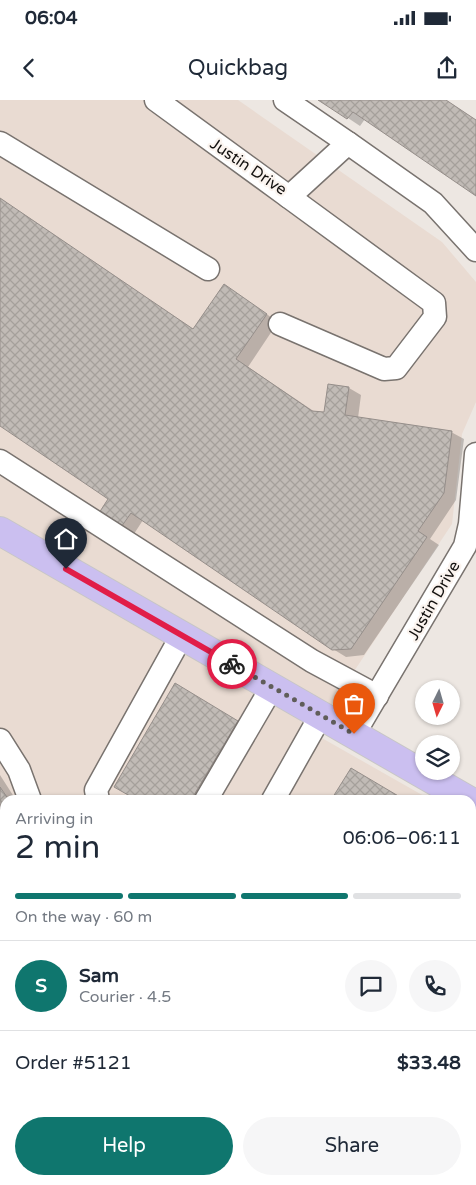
<!DOCTYPE html>
<meta charset="utf-8">
<style>
:root{--surface:#fff;--page:#f6f6f7;--text:#1f2937;--muted:#747a83;--line:#e0e1e3;--accent:#0f766e}
body{margin:0;font-family:"Varela Round",sans-serif;background:var(--page);color:var(--text);height:100vh;display:flex;flex-direction:column;font-size:19px;white-space:nowrap}
*{box-sizing:border-box;margin:0}
p{font-size:16px;color:var(--muted)}
.icon{flex:none;width:28px;height:28px;fill:none;stroke:currentColor;stroke-width:2;stroke-linecap:round;stroke-linejoin:round}
.map{position:relative;flex:1;overflow:hidden}
.side{position:absolute;left:0px;top:695px;width:476px;height:390px;display:flex;flex-direction:column;background:var(--surface);border-radius:15px 15px 0 0;box-shadow:0 1px 4px #0004}
.side>*{flex:none}
.needle{width:32px;rotate:185deg}
.tools{position:absolute;left:415px;top:580px;display:grid;gap:10px}
.tools a{display:grid;place-items:center;width:45px;height:45px;border-radius:50%;background:var(--surface);box-shadow:0 1px 4px #0004;font-size:25px}
.pin{position:absolute;display:grid;place-items:center;width:42px;height:42px;color:#fff;margin:-51px -21px;border-radius:50% 50% 50% 0;rotate:-45deg;box-shadow:0 0 5px #0007}
.pin .icon{rotate:45deg}
.courier{position:absolute;display:grid;place-items:center;width:50px;height:50px;margin:-25px;border:4px solid #e11d48;border-radius:50%;background:#fff;color:#222;box-shadow:0 1px 6px #0007}
.headline em{font-style:normal;font-weight:600}
.headline div{display:flex;flex-direction:column-reverse}
.headline{display:flex;align-items:center;justify-content:space-between;height:85px;padding:0 15px}
h1{font-size:32px;font-weight:600;line-height:38px}
.bar{display:grid;grid-template-columns:repeat(4,1fr);gap:8px 5px;align-content:center;height:60px;padding:0 15px}
.bar i{height:6px;border-radius:4px;background:var(--line)}
.bar .active{background:var(--accent)}
.bar p{grid-column:span 4}
.line{display:flex;align-items:center;gap:12px;padding:0 15px;border-top:1px solid var(--line)}
.line div{flex:1}
.round{display:grid;place-items:center;flex:none;width:52px;height:52px;border-radius:26px;background:var(--page)}
.button{display:flex;gap:10px;margin-top:auto;padding:10px 15px}
.button a{flex:1;height:58px;border-radius:30px;background:var(--accent);color:#fff;font-size:20px;font-weight:600;line-height:58px;text-align:center}
.button a+a{background:var(--page);color:var(--text)}
.status{display:flex;justify-content:space-between;align-items:center;height:35px;padding:0 25px;background:var(--surface);direction:ltr}
.status svg{height:14px;fill:currentColor}
header{display:flex;justify-content:space-between;align-items:center;height:65px;padding:0 15px;background:var(--surface);font-size:22px;font-weight:600}
.map>svg:first-child{display:block}
</style>
<div class="status"><b>06:04</b><svg viewBox="0 0 49 12"><path d="M0 12V9h3v3zM5 12V6h3v6zM10 12V3h3v9zM15 12V0h3v12zM26 1h20v11H26zM47 4h2v5h-2z"/></svg></div>
<header><svg class="icon" aria-label="back" viewBox="0 0 24 24"><path d="M15 5l-7 7 7 7"/></svg>Quickbag<svg class="icon" aria-label="share" viewBox="0 0 24 24"><path d="M12 15V3M7 8l5-5 5 5M5 13v7h14v-7"/></svg></header>
<div class="map">
<svg width="476" height="1085" viewBox="0 0 476 1085">
<defs>
<pattern id="building-cross-hatch" width="8" height="8" patternUnits="userSpaceOnUse" patternTransform="scale(1.25)"><rect width="8" height="8" fill="#c1bbb6"/><path d="M0 0l8 8M0 8l8-8" fill="none" stroke="#a5a09b"/></pattern>
</defs>
<rect width="100%" height="100%" fill="#ede7e2"/>
<polygon fill="#e9dbd2" points="0,0 238,0 442,142 476,182 476,302 462,334 452,424 313,633 431,700 5,700 5,1080 471,1080 471,722 476,725 476,1085 0,1085"/>
<g fill="#0003">
<polygon points="321,0 445,0 476,20 476,94 365,19 360,26"/>
<polygon points="0,98 194,230 236,193 278,222 248,267 315,312 325,314 349,288 361,295 358,318 451,332 464,339 456,400 430,439 439,445 364,555 346,557 333,549 143,420 132,437 119,429 110,399 0,324"/>
<polygon points="175,585 250,629 208,700 139,700"/>
<polygon points="0,675 16,700 5,700 5,785 0,789"/>
<polygon points="471,816 476,818 476,905 471,914"/>
<polygon points="200,1080 302,1080 299,1085 198,1085"/>
</g>
<g fill="url(#building-cross-hatch)" stroke="#958e8a">
<polygon points="318,0 446,0 476,20 476,96 353,12 347,19"/>
<polygon points="0,98 193,229 224,184 267,214 236,259 312,311 324,312 328,284 349,287 345,315 452,331 444,393 418,431 427,437 351,549 332,550 131,413 119,430 97,416 108,399 0,326"/>
<polygon points="175,583 238,621 191,700 137,700 114,687"/>
<polygon points="351,668 400,697 398,700 331,700"/>
<polygon points="0,687 9,700 5,700 5,771 0,774"/>
<polygon points="471,814 476,817 476,878 471,886"/>
<polygon points="476,960 476,976 471,974 471,968"/>
<polygon points="471,1002 476,1004 476,1085 438,1085 430,1080 471,1080"/>
<polygon points="199,1080 224,1080 221,1085 196,1085"/>
<polygon points="225,1080 285,1080 282,1085 233,1085"/>
</g>
<g fill="none" stroke-linecap="round" stroke-linejoin="round">
<g stroke="#79736f" stroke-width="25">
<g id="minor">
<polyline points="156,0 289,97 348,43 433,103 476,150"/>
<polyline points="285,0 348,43"/>
<polyline points="0,43 208,169"/>
<polyline points="280,224 384,269 396,268 435,217 434,203 289,97"/>
<polyline points="0,361 312,561 377,596"/>
<polyline points="354,634 465,446 470,424 476,354"/>
<polyline points="0,640 19,670 30,700"/>
<polyline points="98,700 96,690 182,535"/>
<polyline points="206,700 272,587"/>
<polyline points="273,700 321,615"/>
<polyline points="0,917 5,912"/>
<polyline points="471,932 476,924"/>
<polyline points="0,988 5,991"/>
<polyline points="52,1080 54,1085"/>
<polyline points="382,1085 385,1080"/>
</g>
</g>
<g stroke="#c7c6c6" stroke-width="30">
<polyline id="major" points="0,431 468,700"/>
</g>
<use href="#minor" stroke="#fff" stroke-width="22"/>
<use href="#major" stroke="#cbbff0" stroke-width="28"/>
</g>
<g fill="none" stroke-linecap="round" stroke-linejoin="round">
<polyline stroke="#605d5a" stroke-width="5" stroke-dasharray="0 9" points="232,564 354,634"/>
<polyline stroke="#e11d48" stroke-width="6" points="66,469 232,564"/>
</g>
<g text-anchor="middle" stroke-width="4.5" stroke-linejoin="round" paint-order="stroke">
<g font-size="16" fill="#141210" stroke="#fbf4ef">
<text transform="translate(249 66) rotate(34)" y="6">Justin Drive</text>
<text transform="translate(433 500) rotate(-60)" y="6">Justin Drive</text>
</g>
</g>
</svg>
<div class="tools">
<a><svg class="needle" viewBox="-14 -14 28 28"><path d="M0-13l5 13h-10z" fill="#e53935"/><path d="M0 13l5-13h-10z" fill="#747a83"/></svg></a>
<a><svg class="icon" aria-label="layers" viewBox="0 0 24 24"><path d="M12 4l9 5-9 5-9-5zM3 14l9 5 9-5"/></svg></a>
</div>
<div class="pin" style="left:354px;top:634px;background:#ea580c"><svg class="icon" aria-label="bag" viewBox="0 0 24 24"><path d="M5 8h14l-1 12H6zM9 8a3 3 0 0 1 6 0"/></svg></div>
<div class="pin" style="left:66px;top:469px;background:#1f2937"><svg class="icon" aria-label="home" viewBox="0 0 24 24"><path d="M3 11l9-7 9 7M6 9v11h12V9"/></svg></div>
<div class="courier" style="left:232px;top:564px"><svg class="icon" aria-label="bike" viewBox="0 0 24 24"><circle cx="6" cy="16" r="4"/><circle cx="18" cy="16" r="4"/><path d="M6 16l4-8h5l3 8M10 8l3 8H6M13 5h3"/></svg></div>
<section class="side">
<div class="headline"><div><h1>2 min</h1><p>Arriving in</p></div><em>06:06–06:11</em></div>
<div class="bar"><i class="active"></i><i class="active"></i><i class="active"></i><i></i><p>On the way · 60 m</p></div>
<div class="line" style="height:90px"><b class="round" style="background:var(--accent);color:#fff">S</b><div><b>Sam</b><p>Courier · 4.5</p></div><a class="round"><svg class="icon" aria-label="chat" viewBox="0 0 24 24"><path d="M4 5h16v11H9l-5 4z"/></svg></a><a class="round"><svg class="icon" aria-label="phone" viewBox="0 0 24 24"><path d="M5 4h4l2 5-3 2q2 4 5 5l2-3 5 2v4C11 20 4 13 5 4z"/></svg></a></div>
<div class="line" style="height:65px"><div>Order #5121</div><b>$33.48</b></div>
<div class="button"><a>Help</a><a>Share</a></div>
</section>
</div>
